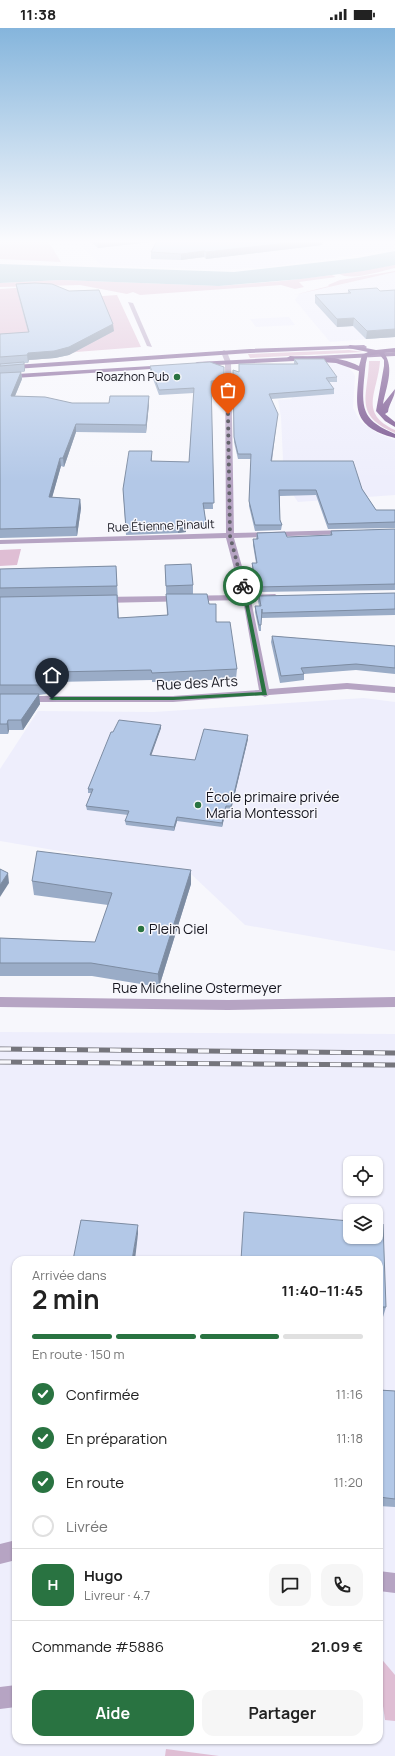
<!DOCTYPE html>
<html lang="fr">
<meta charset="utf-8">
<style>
:root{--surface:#fff;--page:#f6f6f6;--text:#222;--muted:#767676;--line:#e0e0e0;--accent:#297341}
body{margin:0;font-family:Manrope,sans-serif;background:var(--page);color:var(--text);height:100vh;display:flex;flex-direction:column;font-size:15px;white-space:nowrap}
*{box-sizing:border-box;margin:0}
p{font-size:13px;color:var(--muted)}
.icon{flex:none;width:22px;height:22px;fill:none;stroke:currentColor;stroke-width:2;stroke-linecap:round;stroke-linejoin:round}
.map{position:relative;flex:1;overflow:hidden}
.details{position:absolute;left:12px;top:1228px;width:371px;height:488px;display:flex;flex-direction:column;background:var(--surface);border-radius:12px;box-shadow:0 1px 3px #0004}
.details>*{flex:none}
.fabs{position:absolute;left:343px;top:1128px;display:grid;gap:8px}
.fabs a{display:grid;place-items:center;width:40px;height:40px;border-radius:8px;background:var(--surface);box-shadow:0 1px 3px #0004;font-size:20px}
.pin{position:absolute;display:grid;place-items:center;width:34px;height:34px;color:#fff;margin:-41px -17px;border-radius:50% 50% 50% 0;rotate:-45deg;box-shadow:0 0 4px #0007}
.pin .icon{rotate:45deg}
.courier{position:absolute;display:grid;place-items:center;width:40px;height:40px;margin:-20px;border:3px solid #297341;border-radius:50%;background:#fff;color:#222;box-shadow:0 1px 5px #0007}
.head em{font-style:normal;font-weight:700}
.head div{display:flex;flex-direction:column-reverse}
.head{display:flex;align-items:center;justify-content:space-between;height:68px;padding:0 20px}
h1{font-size:26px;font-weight:700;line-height:30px}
.bar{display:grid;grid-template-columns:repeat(4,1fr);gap:6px 4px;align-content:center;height:48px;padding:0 20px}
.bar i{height:5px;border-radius:3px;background:var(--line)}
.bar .active{background:var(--accent)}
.bar p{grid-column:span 4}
.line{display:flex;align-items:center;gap:10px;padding:0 20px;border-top:1px solid var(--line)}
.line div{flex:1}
.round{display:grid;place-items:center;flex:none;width:42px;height:42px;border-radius:12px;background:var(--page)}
ol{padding:0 20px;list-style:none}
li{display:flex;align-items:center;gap:12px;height:44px}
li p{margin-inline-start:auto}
li .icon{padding:4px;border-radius:50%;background:var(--accent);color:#fff;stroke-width:4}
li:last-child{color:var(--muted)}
li i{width:22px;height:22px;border:2px solid var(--line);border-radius:50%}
.button{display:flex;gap:8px;margin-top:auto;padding:8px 20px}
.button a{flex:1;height:46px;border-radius:12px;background:var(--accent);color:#fff;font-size:16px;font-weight:700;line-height:46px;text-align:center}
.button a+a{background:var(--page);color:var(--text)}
.status{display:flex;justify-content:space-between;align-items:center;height:28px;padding:0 20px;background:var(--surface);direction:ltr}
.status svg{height:11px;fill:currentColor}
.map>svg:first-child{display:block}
</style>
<div class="status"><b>11:38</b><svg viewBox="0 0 49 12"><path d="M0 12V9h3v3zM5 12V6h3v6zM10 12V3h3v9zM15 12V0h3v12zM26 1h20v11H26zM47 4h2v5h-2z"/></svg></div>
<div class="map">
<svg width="395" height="1728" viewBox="0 0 395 1728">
<rect width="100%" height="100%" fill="#f7f7fc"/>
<g fill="#eeeefc" fill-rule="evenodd">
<polygon points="75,213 395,213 395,216 392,220 355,227 269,239 218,242 101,237"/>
<polygon points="395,244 395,309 330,314 295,272 299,266"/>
<polygon points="289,289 295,297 256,299 250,291"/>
<polygon points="316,333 344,336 353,344 355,348 353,380 361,394 379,406 395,412 395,467 298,474 284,453 281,389 278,372 292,371 286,353 277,336"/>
<polygon points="364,670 395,674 395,923 245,897 190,845 0,813 0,741 38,683 154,684"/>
<path d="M 0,1004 L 395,1006 L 395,1728 L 0,1728 ZM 350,1135 L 376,1135 L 376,1161 L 350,1161 ZM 350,1183 L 376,1183 L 376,1209 L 350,1209 ZM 16,1232 L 379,1232 L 379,1712 L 16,1712 Z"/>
</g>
<g fill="#dfbed4">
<polygon points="0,213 48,213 61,234 0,231"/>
<path d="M 395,237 L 395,240 C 381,243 352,253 339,246 Z"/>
<polygon points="395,243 395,244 294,267 329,258 328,257 340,252"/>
<polygon points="332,247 336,249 299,254 304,259 295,261 281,257 140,267 133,264 127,266 80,257 0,259 0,255 62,252 220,258 282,253"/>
<polygon points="46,258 79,265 89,269 117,267 141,319 76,324 53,330 0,334 0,261"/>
<polygon points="349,322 363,324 250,330 248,326"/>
<path d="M 369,333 L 380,333 C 378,364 358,385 395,402 L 395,405 C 353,387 368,369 369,333 Z"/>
<polygon points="21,521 17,537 0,538 0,522"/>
<polygon points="379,1628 395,1647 395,1693 385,1692 379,1650"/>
<polygon points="166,1721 219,1728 165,1728"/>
</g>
<polygon fill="#90b6c9" points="395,223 395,237 363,243 301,251 219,258 62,252 0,255 0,236 234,244 358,230"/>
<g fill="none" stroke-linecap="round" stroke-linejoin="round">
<polygon fill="#b6a4c3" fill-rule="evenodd" points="128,274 133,275 152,319 147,318"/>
<g fill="#b6a4c3" fill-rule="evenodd">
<polygon points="224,322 227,324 231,334 234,505 346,502 350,504 346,506 234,510 250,567 275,566 279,569 275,572 251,572 269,661 347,655 395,659 395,665 347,661 269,667 265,669 261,667 173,674 0,674 0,668 173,668 259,662 243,572 101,575 97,572 101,569 241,567 226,510 0,516 0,512 226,505 225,334 221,324"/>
<polygon points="0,969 228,972 395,969 395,979 228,982 0,979"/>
<polygon points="16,1512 16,1532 0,1536 0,1516"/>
<polygon points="379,1543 395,1545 395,1565 379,1563"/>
<polygon points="16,1657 16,1679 0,1681 0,1659"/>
</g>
<g fill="#7f5d95" fill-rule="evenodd">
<polygon points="364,317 367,319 366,320 250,325 0,342 0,338 250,321"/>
<polygon points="395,324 395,328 197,338 194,336 197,334"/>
<polygon points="168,337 168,339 166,340 0,351 0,347"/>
</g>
<path fill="#75508c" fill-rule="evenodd" d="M 350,317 L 376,322 L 395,320 L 395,324 L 384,325 C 395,340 386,359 383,376 L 395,361 C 395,370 389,375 388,384 L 385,386 L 395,394 L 395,399 L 385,393 L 376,383 L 384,338 L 384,332 L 379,326 L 367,328 L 367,330 C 365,337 365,344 364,352 C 361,384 365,393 395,406 L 395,410 C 351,398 356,380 359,343 L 336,335 L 290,332 L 287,330 L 290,328 C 313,329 338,327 359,338 L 362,327 L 368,324 L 348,320 L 347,319 Z"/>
<g stroke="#75757c" stroke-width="5">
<g id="rail">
<polyline points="0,1021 395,1025"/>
<polyline points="0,1034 395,1037"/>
</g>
</g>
<use href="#rail" stroke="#f7f7fc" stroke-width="3.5" stroke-dasharray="11" stroke-linecap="butt"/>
</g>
<g fill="#9aacc7">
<polygon points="89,213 323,213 322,217 206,231 204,229 181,232 151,231 151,224 157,213 98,220"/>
<polygon points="16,256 114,303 69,327 55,330 29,332 28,335 24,335 25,342 24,344 21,344 22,351 15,368 72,375 109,375 149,368 149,376 146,405 76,404 64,439 61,438 52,469 80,471 81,480 77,508 0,510 0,306 28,304 17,263"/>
<polygon points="348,262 380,263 395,262 395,309 366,311 353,298 337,299 315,275 315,267 348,265"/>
<polygon points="294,331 337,349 337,354 329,354 334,361 334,366 271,371 277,391 272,433 362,461 376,482 395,482 395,500 328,501 316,467 280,468 280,492 282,497 281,502 255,503 249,478 251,431 238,431 234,414 233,342 239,344 294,336"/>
<polygon points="150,338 224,339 224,370 221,357 211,358 213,481 204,481 206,495 206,501 186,501 186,504 178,505 126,507 123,461 152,429 152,433 189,434 194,365 159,367 150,343"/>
<polygon points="395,501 395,562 256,564 252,541 252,535 256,535 253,517 253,511 256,511 257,505 287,509 330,507 331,503"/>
<polygon points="165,537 193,557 193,566 209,576 237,641 236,651 152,654 152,652 55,654 46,666 39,667 40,676 23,702 9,702 8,706 0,706 0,541 116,538 119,590 167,587"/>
<polygon points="395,565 395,587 262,590 261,588 261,603 259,603 255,584 255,578 259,578 258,573 259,568"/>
<polygon points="272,608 395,618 395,649 395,646 356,642 304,646 304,652 280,655 271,614"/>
<polygon points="161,697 161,700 151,727 195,732 248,711 231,782 226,782 222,799 177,793 174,803 126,797 125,793 128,787 87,782 86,778 91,765 88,765 88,761 113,704"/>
<polygon points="191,842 191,856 159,959 92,948 0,948 0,910 95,914 108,877 34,867 32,853"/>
<polygon points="379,1232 386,1279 383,1289 379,1289"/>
<polygon points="379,1362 395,1363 395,1479 379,1478"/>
</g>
<g fill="#7d8ca2">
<polygon points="97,213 160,213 98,220"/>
<polygon points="306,213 323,213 322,217 206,231 206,224"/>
<polygon points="204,223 204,229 181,232 181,226"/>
<polygon points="354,290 353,298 337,299 337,291"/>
<polygon points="113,296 114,303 69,327 55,330 29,332 28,335 27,327 28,325"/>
<polygon points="395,301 395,309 366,311 367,303"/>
<polygon points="24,334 25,342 24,344"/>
<polygon points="21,344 22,351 12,375 11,368"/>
<polygon points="221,352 221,357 211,358 211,353"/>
<polygon points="149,368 149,376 146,405 146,397"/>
<polygon points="76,396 76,404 64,439 63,430"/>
<polygon points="60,430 61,438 50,477 49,469"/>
<polygon points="80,471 81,480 77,508 76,499"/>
<polygon points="186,498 186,504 178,505 178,499"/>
<polygon points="54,644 55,654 46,666 45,657"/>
<polygon points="39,666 40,676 23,702 21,692"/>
<polygon points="8,692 9,702 8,706 7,696"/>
<polygon points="161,697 161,700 150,731 150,727"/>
<polygon points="248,707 248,711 231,782 231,778"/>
<polygon points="226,778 226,782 222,799 222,795"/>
<polygon points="177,789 177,793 174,803 174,799"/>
<polygon points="191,842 191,856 159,959 158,946"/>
<polygon points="8,845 9,855 0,869 0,857"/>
<polygon points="138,1197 138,1206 135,1232 132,1232"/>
</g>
<g fill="#b3c8e7" stroke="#7d8ca2">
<polygon points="157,213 306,213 206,224 204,223 181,226 151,224"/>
<polygon points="35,255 52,256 69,263 99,262 113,296 69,319 54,323 28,325 27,327 0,329 0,306 29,304 16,256"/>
<polygon points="377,260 380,263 395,262 395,301 367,303 354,290 337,291 315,267 351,265 348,262"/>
<polygon points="294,331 324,331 337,349 326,350 334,361 269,366 278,386 271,433 353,433 362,461 376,482 395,482 395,494 328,496 316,462 279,462 280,492 282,497 255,497 249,473 251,426 238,426 234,409 233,342 239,344 239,336 298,336"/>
<polygon points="24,334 24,336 0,338 0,336"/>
<polygon points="210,334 224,339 224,365 221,352 211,353 214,475 203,475 206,495 185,496 186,498 178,499 126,501 123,461 129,423 152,423 151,433 189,434 194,360 159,362 150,338"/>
<polygon points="21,344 11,368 45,369 72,375 109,375 110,368 149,368 146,397 76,396 63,430 60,430 49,469 80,471 76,499 0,501 0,345"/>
<polygon points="395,501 395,556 257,559 252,535 257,535 253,511 258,511 257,505 285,504 287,509 332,507 331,503"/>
<polygon points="191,536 193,557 166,558 165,537"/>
<polygon points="116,538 117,558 0,560 0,541"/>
<polygon points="395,565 395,581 262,585 262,581 261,597 259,597 255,578 261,578 259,568"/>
<polygon points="166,566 207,566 209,576 216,576 216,594 230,594 237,641 152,645 151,642 54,644 45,657 0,657 0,569 117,567 118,590 168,587"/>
<polygon points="272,608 395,618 395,640 356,636 301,640 304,646 281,648"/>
<polygon points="0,666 39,666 21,692 8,692 7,696 0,696"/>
<polygon points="119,692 161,697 150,727 195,732 204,701 248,707 231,778 226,778 222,795 177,789 174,799 125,793 129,783 86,778 93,761 88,761 111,704 113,704"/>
<polygon points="37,823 191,842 158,946 91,935 0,935 0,910 95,914 112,865 32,853"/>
<polygon points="0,841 8,845 0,857"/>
<polygon points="244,1184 350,1193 350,1209 376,1209 376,1195 383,1196 386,1279 379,1279 379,1232 241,1232"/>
<polygon points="81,1192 138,1197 132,1232 73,1232"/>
<polygon points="379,1362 395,1363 395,1471 379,1469"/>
</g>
<linearGradient id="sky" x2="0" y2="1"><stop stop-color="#85b5dc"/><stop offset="0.47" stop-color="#fbfbfe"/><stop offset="1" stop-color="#fbfbfe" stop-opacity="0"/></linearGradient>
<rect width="395" height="454" fill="url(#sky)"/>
<polygon fill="#297341" points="241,557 245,558 267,667 173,672 52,672 49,671 52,669 173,669 262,664"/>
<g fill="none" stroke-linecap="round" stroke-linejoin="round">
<polyline stroke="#64646c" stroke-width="4" stroke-dasharray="0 7.2" points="228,386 230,508 243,558"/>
</g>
<g fill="#297341" stroke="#f7f7fc" stroke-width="1.5">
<circle cx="177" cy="349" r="4"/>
<circle cx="198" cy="777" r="4"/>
<circle cx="141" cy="901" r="4"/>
</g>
<g text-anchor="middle" stroke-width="3" stroke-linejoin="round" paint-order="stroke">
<g font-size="12" fill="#15151e" stroke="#f7f7fc" text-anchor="end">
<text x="169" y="353">Roazhon Pub</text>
</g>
<g font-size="12" fill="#15151e" stroke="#f7f7fc">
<text transform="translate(161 498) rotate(-2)" y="4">Rue Étienne Pinault</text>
</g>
<g font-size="14" fill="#15151e" stroke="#f7f7fc">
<text transform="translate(197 655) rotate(-3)" y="5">Rue des Arts</text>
<text x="197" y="965">Rue Micheline Ostermeyer</text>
</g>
<g font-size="14" fill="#15151e" stroke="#f7f7fc" text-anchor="start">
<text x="206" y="774">École primaire privée<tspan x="206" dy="16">Maria Montessori</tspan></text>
<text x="149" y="906">Plein Ciel</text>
</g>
</g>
</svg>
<div class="fabs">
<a><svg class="icon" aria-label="locate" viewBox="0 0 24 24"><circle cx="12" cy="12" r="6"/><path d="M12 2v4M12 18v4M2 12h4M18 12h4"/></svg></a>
<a><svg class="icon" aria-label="layers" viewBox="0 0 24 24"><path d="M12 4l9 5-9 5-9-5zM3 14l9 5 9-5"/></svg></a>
</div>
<div class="pin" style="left:228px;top:386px;background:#ea580c"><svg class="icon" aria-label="bag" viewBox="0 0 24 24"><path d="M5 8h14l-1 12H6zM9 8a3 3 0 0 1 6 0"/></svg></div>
<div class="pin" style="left:52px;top:671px;background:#1f2937"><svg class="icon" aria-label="home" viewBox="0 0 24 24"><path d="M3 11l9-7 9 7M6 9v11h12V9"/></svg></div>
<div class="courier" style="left:243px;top:558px"><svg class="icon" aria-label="bike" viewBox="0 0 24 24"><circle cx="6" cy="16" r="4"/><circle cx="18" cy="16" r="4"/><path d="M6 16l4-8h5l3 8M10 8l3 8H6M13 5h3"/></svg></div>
<section class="details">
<div class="head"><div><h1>2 min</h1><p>Arrivée dans</p></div><em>11:40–11:45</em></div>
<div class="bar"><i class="active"></i><i class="active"></i><i class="active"></i><i></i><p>En route · 150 m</p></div>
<ol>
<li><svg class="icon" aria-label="check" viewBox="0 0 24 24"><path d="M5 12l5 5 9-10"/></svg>Confirmée<p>11:16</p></li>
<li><svg class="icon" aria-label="check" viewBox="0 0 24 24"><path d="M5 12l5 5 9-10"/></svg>En préparation<p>11:18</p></li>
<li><svg class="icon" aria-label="check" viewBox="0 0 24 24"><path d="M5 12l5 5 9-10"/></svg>En route<p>11:20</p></li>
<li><i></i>Livrée</li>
</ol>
<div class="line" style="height:72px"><b class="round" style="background:var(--accent);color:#fff">H</b><div><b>Hugo</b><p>Livreur · 4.7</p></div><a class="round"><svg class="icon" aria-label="chat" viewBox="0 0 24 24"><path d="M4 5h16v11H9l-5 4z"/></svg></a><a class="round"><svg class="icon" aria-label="phone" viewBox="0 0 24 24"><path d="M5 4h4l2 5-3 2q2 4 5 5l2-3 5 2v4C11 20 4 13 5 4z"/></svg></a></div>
<div class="line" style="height:52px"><div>Commande #5886</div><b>21.09 €</b></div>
<div class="button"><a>Aide</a><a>Partager</a></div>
</section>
</div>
